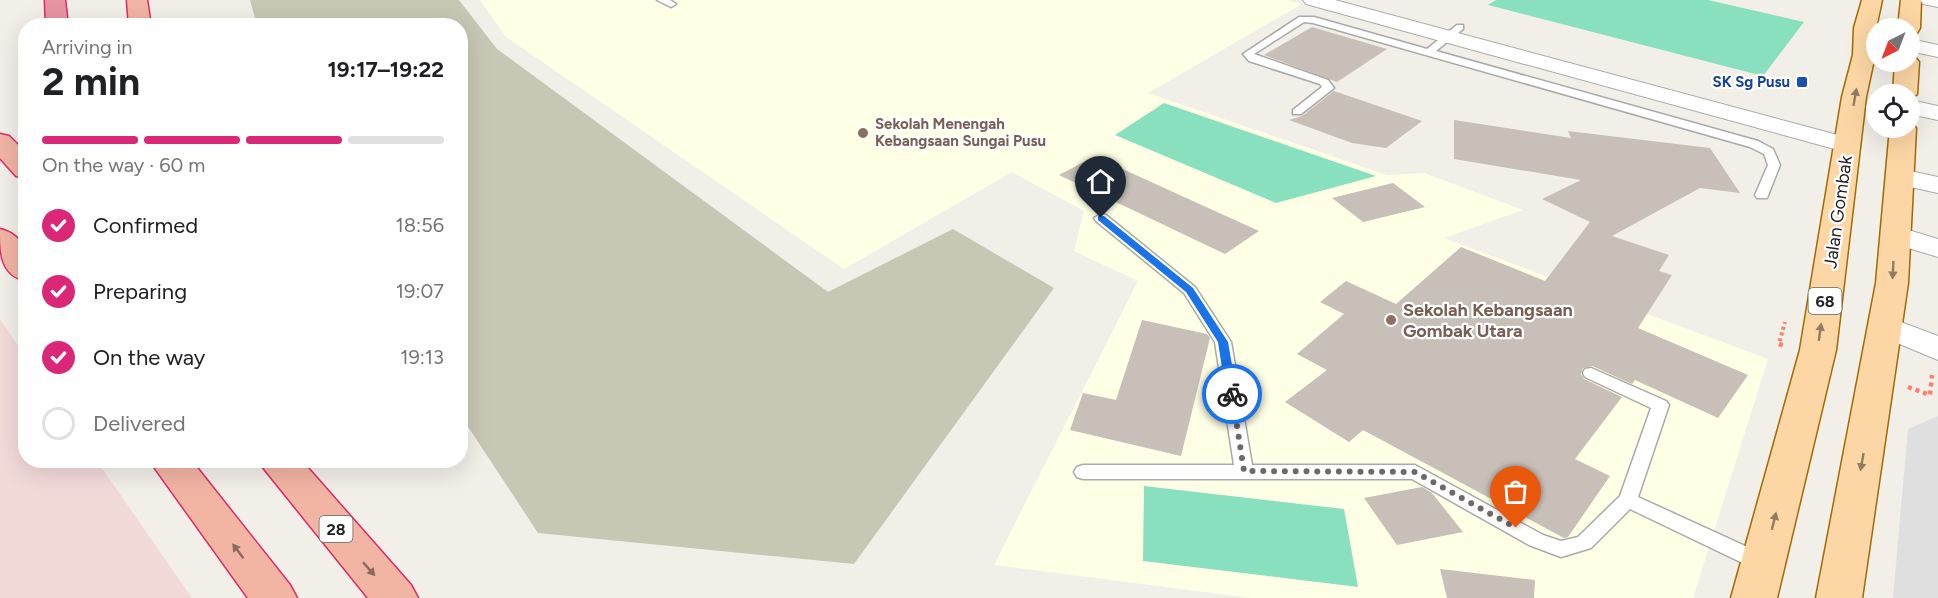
<!DOCTYPE html>
<meta charset="utf-8">
<style>
:root{--surface:#fff;--page:#f2f2f2;--text:#202124;--muted:#757577;--line:#e0e0e0;--accent:#db2777}
body{margin:0;font-family:Figtree,sans-serif;background:var(--page);color:var(--text);height:100vh;display:flex;flex-direction:column;font-size:22px;white-space:nowrap}
*{box-sizing:border-box;margin:0}
p{font-size:20px;color:var(--muted)}
.icon{flex:none;width:33px;height:33px;fill:none;stroke:currentColor;stroke-width:2;stroke-linecap:round;stroke-linejoin:round}
.map{position:relative;flex:1;overflow:hidden}
.panel{position:absolute;left:18px;top:18px;width:450px;height:450px;display:flex;flex-direction:column;background:var(--surface);border-radius:24px;box-shadow:0 6px 24px #0002}
.panel>*{flex:none}
.needle{width:39px;rotate:222deg}
.fabs{position:absolute;left:1866px;top:18px;display:grid;gap:12px}
.fabs a{display:grid;place-items:center;width:54px;height:54px;border-radius:50%;background:var(--surface);box-shadow:0 6px 24px #0002;font-size:30px}
.pin{position:absolute;display:grid;place-items:center;width:51px;height:51px;color:#fff;margin:-62px -26px;border-radius:50% 50% 50% 0;rotate:-45deg;box-shadow:0 0 6px #0007}
.pin .icon{rotate:45deg}
.courier{position:absolute;display:grid;place-items:center;width:60px;height:60px;margin:-30px;border:4px solid #1a73e8;border-radius:50%;background:#fff;color:#222;box-shadow:0 2px 8px #0007}
.headline em{font-style:normal;font-weight:700}
.headline div{display:flex;flex-direction:column-reverse}
.headline{display:flex;align-items:center;justify-content:space-between;height:102px;padding:0 24px}
h1{font-size:39px;font-weight:700;line-height:45px}
.bar{display:grid;grid-template-columns:repeat(4,1fr);gap:9px 6px;align-content:center;height:72px;padding:0 24px}
.bar i{height:8px;border-radius:4px;background:var(--line)}
.bar .selected{background:var(--accent)}
.bar p{grid-column:span 4}
ol{padding:0 24px;list-style:none}
li{display:flex;align-items:center;gap:18px;height:66px}
li p{margin-inline-start:auto}
li .icon{padding:6px;border-radius:50%;background:var(--accent);color:#fff;stroke-width:4}
li:last-child{color:var(--muted)}
li i{width:33px;height:33px;border:3px solid var(--line);border-radius:50%}
.map>svg:first-child{display:block}
</style>
<div class="map">
<svg width="1938" height="598" viewBox="0 0 1938 598">
<rect width="100%" height="100%" fill="#f2efe9"/>
<polygon fill="#e0dfdf" points="1938,416 1938,598 1893,598 1908,429"/>
<polygon fill="#f2dad9" points="0,319 25,356 26,460 97,461 192,598 0,598"/>
<polygon fill="#ffffe5" points="480,0 1286,0 1302,4 1148,93 1387,175 1424,173 1523,210 1444,238 1768,359 1693,598 1251,598 994,565 1138,281 1074,251 1084,211 1012,172 844,269 506,37"/>
<polygon fill="#c7c7b4" points="250,0 459,0 497,49 828,292 953,229 1054,288 854,564 538,533 461,416 460,26 257,25"/>
<g fill="#88e0be">
<polygon points="1496,0 1708,0 1804,22 1763,76 1488,5"/>
<polygon points="1164,103 1376,176 1276,203 1115,135"/>
<polygon points="1144,486 1344,509 1358,587 1143,561"/>
</g>
<g fill="#c7bfb8">
<polygon points="1312,27 1387,49 1337,82 1264,55"/>
<polygon points="1334,91 1422,121 1386,148 1352,143 1289,120 1302,116"/>
<polygon points="1454,120 1571,138 1568,131 1710,148 1740,193 1700,188 1612,236 1669,255 1659,271 1672,275 1638,328 1748,375 1718,418 1635,380 1632,384 1592,366 1583,368 1581,374 1584,379 1622,397 1575,459 1610,476 1568,537 1564,538 1363,430 1349,442 1285,402 1327,370 1297,354 1344,314 1320,302 1346,281 1396,304 1461,247 1545,281 1590,222 1542,199 1581,180 1454,159"/>
<polygon points="1095,156 1116,166 1259,231 1225,254 1059,175"/>
<polygon points="1393,183 1425,207 1363,222 1332,198"/>
<polygon points="1142,320 1207,334 1210,338 1181,456 1070,430 1083,393 1116,400"/>
<polygon points="1422,487 1432,493 1463,532 1397,545 1364,498"/>
<polygon points="1440,569 1535,580 1534,598 1447,598"/>
</g>
<g fill="none" stroke-linecap="round" stroke-linejoin="round">
<g stroke="#a9a9a9" stroke-width="3">
<g id="service">
<polygon points="657,0 670,0 676,4 671,7"/>
<polygon points="1299,17 1314,17 1427,49 1457,25 1463,25 1463,29 1436,51 1758,141 1773,149 1780,165 1767,198 1757,198 1755,195 1768,165 1764,154 1750,147 1313,23 1304,22 1254,54 1328,80 1334,88 1301,114 1293,114 1293,110 1322,87 1320,84 1249,61 1243,54"/>
<polygon points="1101,214 1106,215 1195,287 1231,342 1252,465 1415,465 1543,535 1561,541 1578,537 1620,496 1651,408 1585,377 1583,373 1585,369 1591,368 1666,401 1669,405 1638,497 1767,556 1770,562 1767,568 1760,570 1753,568 1630,509 1591,548 1561,557 1529,545 1412,479 1083,479 1077,477 1074,472 1077,467 1083,465 1234,465 1215,342 1184,293 1096,221 1094,218"/>
</g>
</g>
<g stroke="#a9a9a9" stroke-width="2">
<g id="minor">
<polygon points="1303,0 1335,0 1856,140 1860,145 1856,150 1847,153 1838,150 1306,4"/>
<polygon points="1920,0 1938,0 1938,7 1923,4"/>
<polygon points="1910,39 1938,45 1938,57 1910,51"/>
<polygon points="1910,100 1938,106 1938,120 1910,114"/>
<polygon points="1901,169 1938,177 1938,193 1892,183 1888,177 1892,171"/>
<polygon points="1895,226 1938,239 1938,257 1885,241 1881,235 1885,229"/>
<polygon points="1885,316 1938,336 1938,360 1873,333 1869,326 1873,319"/>
</g>
</g>
<g stroke="#a06b00" stroke-width="3">
<g id="primary">
<polygon points="1862,0 1882,0 1876,28 1875,55 1866,97 1836,350 1777,598 1731,598 1800,350 1842,97 1853,55 1854,28"/>
<polygon points="1901,0 1921,0 1920,28 1917,33 1910,34 1910,28 1898,28"/>
<polygon points="1910,56 1915,57 1919,62 1917,94 1910,100 1910,94 1893,94 1895,62 1910,62"/>
<polygon points="1910,122 1916,128 1908,283 1862,598 1816,598 1876,283 1890,128 1910,128"/>
</g>
</g>
<g stroke="#dc2a67" stroke-width="3">
<g id="trunk">
<polygon points="127,0 147,0 151,26 129,26"/>
<polygon points="0,134 9,136 26,153 26,178 16,176 0,158"/>
<path d="M 0,229 C 28,236 26,258 26,281 C 0,275 0,252 0,229 Z"/>
<polygon points="149,460 191,460 290,585 297,598 248,598"/>
<polygon points="257,460 301,460 411,585 418,598 368,598"/>
</g>
</g>
<g stroke="#dc2a67" stroke-width="3">
<polygon id="motorway" points="45,0 65,0 68,26 46,26"/>
</g>
<polyline stroke="#fa8072" stroke-width="4" stroke-dasharray="3 3" stroke-linecap="butt" points="1782,345 1779,344 1785,322"/>
<g stroke="#fa8072" stroke-width="4.5" stroke-dasharray="4 4" stroke-linecap="butt">
<polyline points="1779,344 1784,346"/>
<polyline points="1908,387 1930,395 1932,375"/>
</g>
<use href="#service" fill="#fff" fill-rule="evenodd"/>
<use href="#minor" fill="#fff" fill-rule="evenodd"/>
<use href="#primary" fill="#fcd6a4" fill-rule="evenodd"/>
<use href="#trunk" fill="#f2b4a3" fill-rule="evenodd"/>
<use href="#motorway" fill="#e892a2" fill-rule="evenodd"/>
</g>
<defs><path id="oneway-solid" d="M-6-.8H1V-3.2L6.5 0L1 3.2V.8H-6Z" transform="scale(1.5)"/></defs>
<g fill="#8f7c63">
<use href="#oneway-solid" transform="translate(1855 97) rotate(-80)"/>
<use href="#oneway-solid" transform="translate(1893 270) rotate(93)"/>
<use href="#oneway-solid" transform="translate(1820 332) rotate(-82)"/>
<use href="#oneway-solid" transform="translate(1862 462) rotate(100)"/>
<use href="#oneway-solid" transform="translate(1774 521) rotate(-76)"/>
</g>
<g fill="#8a6b62">
<use href="#oneway-solid" transform="translate(238 551) rotate(-127)"/>
<use href="#oneway-solid" transform="translate(369 569) rotate(49)"/>
</g>
<polygon fill="#1a73e8" points="1098,216 1104,216 1193,288 1228,342 1237,394 1235,397 1228,397 1226,394 1218,342 1186,292 1098,220"/>
<g fill="none" stroke-linecap="round" stroke-linejoin="round">
<polyline stroke="#6b6a68" stroke-width="6" stroke-dasharray="0 10.8" points="1232,394 1244,471 1415,472 1516,528"/>
</g>
<rect fill="#1a4fb4" stroke="#fff" stroke-width="2" x="1796" y="76" width="12" height="12" rx="3"/>
<g fill="#8d6e63" stroke="#fff" stroke-width="2">
<circle cx="863" cy="133" r="6"/>
<circle cx="1391" cy="320" r="6"/>
</g>
<g text-anchor="middle" stroke-width="4.5" stroke-linejoin="round" paint-order="stroke">
<g font-size="15" font-weight="bold" fill="#164399" stroke="#fff" text-anchor="end">
<text x="1790" y="87">SK Sg Pusu</text>
</g>
<g font-size="15" font-weight="bold" fill="#785e54" stroke="#fff" text-anchor="start">
<text x="875" y="129">Sekolah Menengah<tspan x="875" dy="17">Kebangsaan Sungai Pusu</tspan></text>
</g>
<g fill="#fff" stroke="#646464" stroke-width="1.5">
<rect x="1808.5" y="288" width="33" height="26" rx="4.5"/>
<rect x="319.5" y="516" width="33" height="26" rx="4.5"/>
</g>
<g font-size="16" font-weight="bold" fill="#222">
<text x="1825" y="307">68</text>
<text x="336" y="535">28</text>
</g>
<g font-size="18" fill="#222" stroke="#fff">
<text transform="translate(1838 212) rotate(-82)" y="6">Jalan Gombak</text>
</g>
<g font-size="18" font-weight="bold" fill="#785e54" stroke="#fff" text-anchor="start">
<text x="1403" y="316">Sekolah Kebangsaan<tspan x="1403" dy="21">Gombak Utara</tspan></text>
</g>
</g>
</svg>
<div class="fabs">
<a><svg class="needle" viewBox="-14 -14 28 28"><path d="M0-13l5 13h-10z" fill="#e53935"/><path d="M0 13l5-13h-10z" fill="#757577"/></svg></a>
<a><svg class="icon" aria-label="locate" viewBox="0 0 24 24"><circle cx="12" cy="12" r="6"/><path d="M12 2v4M12 18v4M2 12h4M18 12h4"/></svg></a>
</div>
<div class="pin" style="left:1516px;top:528px;background:#ea580c"><svg class="icon" aria-label="bag" viewBox="0 0 24 24"><path d="M5 8h14l-1 12H6zM9 8a3 3 0 0 1 6 0"/></svg></div>
<div class="pin" style="left:1101px;top:218px;background:#1f2937"><svg class="icon" aria-label="home" viewBox="0 0 24 24"><path d="M3 11l9-7 9 7M6 9v11h12V9"/></svg></div>
<div class="courier" style="left:1232px;top:394px"><svg class="icon" aria-label="bike" viewBox="0 0 24 24"><circle cx="6" cy="16" r="4"/><circle cx="18" cy="16" r="4"/><path d="M6 16l4-8h5l3 8M10 8l3 8H6M13 5h3"/></svg></div>
<section class="panel">
<div class="headline"><div><h1>2 min</h1><p>Arriving in</p></div><em>19:17–19:22</em></div>
<div class="bar"><i class="selected"></i><i class="selected"></i><i class="selected"></i><i></i><p>On the way · 60 m</p></div>
<ol>
<li><svg class="icon" aria-label="check" viewBox="0 0 24 24"><path d="M5 12l5 5 9-10"/></svg>Confirmed<p>18:56</p></li>
<li><svg class="icon" aria-label="check" viewBox="0 0 24 24"><path d="M5 12l5 5 9-10"/></svg>Preparing<p>19:07</p></li>
<li><svg class="icon" aria-label="check" viewBox="0 0 24 24"><path d="M5 12l5 5 9-10"/></svg>On the way<p>19:13</p></li>
<li><i></i>Delivered</li>
</ol>
</section>
</div>
